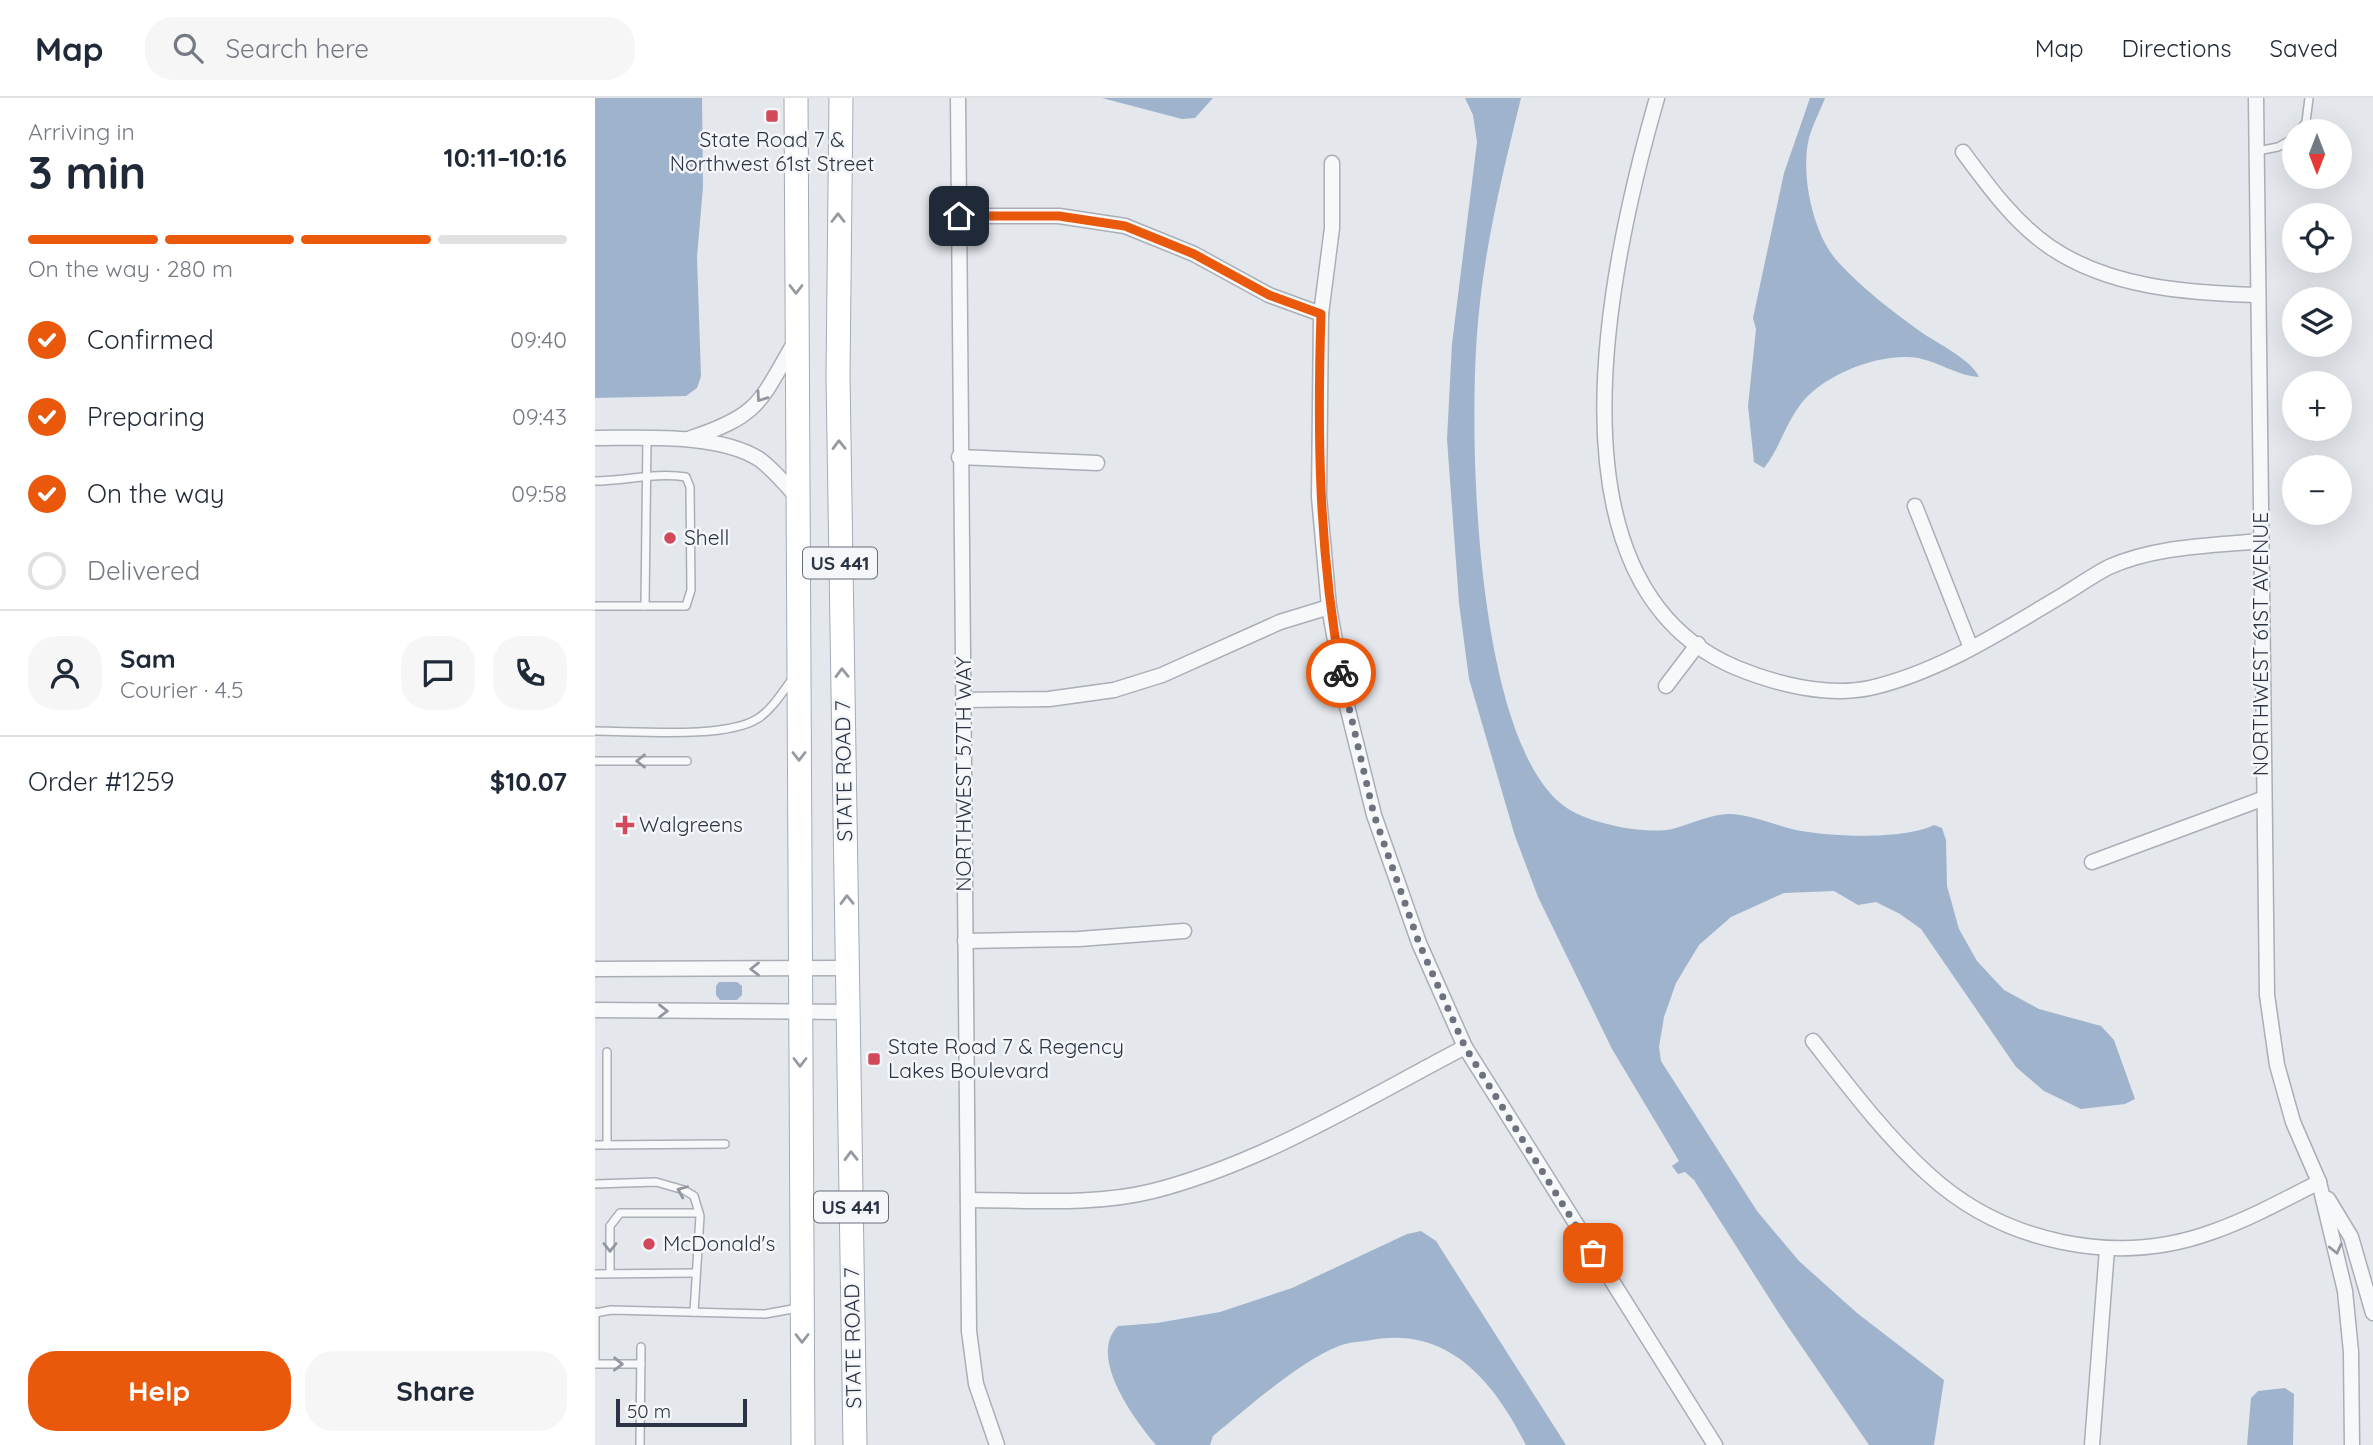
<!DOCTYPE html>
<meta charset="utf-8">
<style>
:root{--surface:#fff;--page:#f6f6f7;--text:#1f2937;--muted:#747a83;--line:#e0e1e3;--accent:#ea580c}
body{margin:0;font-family:Quicksand,sans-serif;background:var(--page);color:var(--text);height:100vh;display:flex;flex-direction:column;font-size:26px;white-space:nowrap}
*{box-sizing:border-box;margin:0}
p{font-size:23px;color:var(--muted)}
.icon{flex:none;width:38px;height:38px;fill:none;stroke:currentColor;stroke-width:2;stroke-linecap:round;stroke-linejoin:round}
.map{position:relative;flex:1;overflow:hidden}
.panel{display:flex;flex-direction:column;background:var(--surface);width:595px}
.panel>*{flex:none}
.needle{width:46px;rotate:180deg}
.buttons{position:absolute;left:1687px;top:21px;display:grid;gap:14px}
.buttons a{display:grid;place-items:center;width:70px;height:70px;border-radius:50%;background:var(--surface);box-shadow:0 7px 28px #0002;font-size:35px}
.scale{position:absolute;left:21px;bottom:18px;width:131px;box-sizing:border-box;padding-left:7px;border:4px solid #2b3445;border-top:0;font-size:19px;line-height:24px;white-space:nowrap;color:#2b3445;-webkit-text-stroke:5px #f4f6f9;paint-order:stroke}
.pin{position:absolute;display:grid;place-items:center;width:60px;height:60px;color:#fff;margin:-30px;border-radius:14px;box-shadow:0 4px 10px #0006}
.courier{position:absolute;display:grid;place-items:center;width:70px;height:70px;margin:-35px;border:5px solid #ea580c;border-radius:50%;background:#fff;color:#222;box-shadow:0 2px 9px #0007}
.overview em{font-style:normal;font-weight:700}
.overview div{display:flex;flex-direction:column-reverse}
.overview{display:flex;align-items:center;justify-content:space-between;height:119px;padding:0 28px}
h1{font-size:46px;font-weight:700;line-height:52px}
.bar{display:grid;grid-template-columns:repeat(4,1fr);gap:10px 7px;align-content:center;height:84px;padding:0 28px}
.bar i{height:9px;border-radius:5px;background:var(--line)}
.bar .active{background:var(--accent)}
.bar p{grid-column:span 4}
.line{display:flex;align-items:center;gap:18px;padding:0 28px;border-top:2px solid var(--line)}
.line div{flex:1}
.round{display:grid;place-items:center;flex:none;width:74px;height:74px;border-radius:28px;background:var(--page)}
ol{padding:0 28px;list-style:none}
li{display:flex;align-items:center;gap:21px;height:77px}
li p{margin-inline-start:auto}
li .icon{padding:7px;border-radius:50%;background:var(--accent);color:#fff;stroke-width:4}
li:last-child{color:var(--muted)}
li i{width:38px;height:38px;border:4px solid var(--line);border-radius:50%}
.button{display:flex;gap:14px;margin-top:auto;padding:14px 28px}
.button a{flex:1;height:80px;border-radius:28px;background:var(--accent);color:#fff;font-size:28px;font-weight:700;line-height:80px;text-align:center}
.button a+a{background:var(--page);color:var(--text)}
header{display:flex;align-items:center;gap:42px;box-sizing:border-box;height:98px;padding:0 35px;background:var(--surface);border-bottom:2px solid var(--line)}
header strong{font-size:33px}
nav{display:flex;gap:38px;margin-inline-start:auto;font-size:24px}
.search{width:490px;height:63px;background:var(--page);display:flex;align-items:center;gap:18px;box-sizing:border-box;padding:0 24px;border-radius:28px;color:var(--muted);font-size:26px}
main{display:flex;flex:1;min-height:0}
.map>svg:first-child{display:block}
</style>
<header>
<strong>Map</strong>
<div class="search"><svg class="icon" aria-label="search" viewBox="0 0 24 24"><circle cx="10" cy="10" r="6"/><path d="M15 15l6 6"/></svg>Search here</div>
<nav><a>Map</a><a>Directions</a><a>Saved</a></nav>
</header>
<main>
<section class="panel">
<div class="overview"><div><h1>3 min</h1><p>Arriving in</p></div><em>10:11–10:16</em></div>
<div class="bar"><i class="active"></i><i class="active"></i><i class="active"></i><i></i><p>On the way · 280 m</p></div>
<ol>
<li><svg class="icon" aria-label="check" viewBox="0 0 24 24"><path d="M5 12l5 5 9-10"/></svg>Confirmed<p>09:40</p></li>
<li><svg class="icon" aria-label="check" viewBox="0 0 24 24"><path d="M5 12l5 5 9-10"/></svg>Preparing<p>09:43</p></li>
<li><svg class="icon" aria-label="check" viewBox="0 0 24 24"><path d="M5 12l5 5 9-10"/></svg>On the way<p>09:58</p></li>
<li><i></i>Delivered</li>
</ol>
<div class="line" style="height:126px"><a class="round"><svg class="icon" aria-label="person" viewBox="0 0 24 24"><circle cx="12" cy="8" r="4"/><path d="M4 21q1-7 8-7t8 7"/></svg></a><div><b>Sam</b><p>Courier · 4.5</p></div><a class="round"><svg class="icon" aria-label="chat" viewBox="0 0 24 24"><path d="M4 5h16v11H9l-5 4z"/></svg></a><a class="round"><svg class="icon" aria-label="phone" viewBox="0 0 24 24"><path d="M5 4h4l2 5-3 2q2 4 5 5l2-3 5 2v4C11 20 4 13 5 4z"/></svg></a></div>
<div class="line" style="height:91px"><div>Order #1259</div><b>$10.07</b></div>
<div class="button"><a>Help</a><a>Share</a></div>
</section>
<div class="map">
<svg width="1778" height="1347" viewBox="0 0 1778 1347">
<rect width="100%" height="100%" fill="#e4e7ec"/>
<g fill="#9fb4cc">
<polygon points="0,0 107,0 108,89 102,159 106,278 102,290 91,298 0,300"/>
<polygon points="507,0 618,0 600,20 587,21"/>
<path d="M 870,0 L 926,0 C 909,70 891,142 884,214 C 872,322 878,640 969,708 C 991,725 1050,737 1077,731 C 1094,727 1118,715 1136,716 C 1157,717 1180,727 1201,732 C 1236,739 1308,742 1339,727 L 1347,730 L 1351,742 L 1352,788 L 1364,831 L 1382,863 L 1409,892 L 1444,911 L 1506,928 L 1519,942 L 1540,1001 L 1530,1006 L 1486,1011 L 1449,993 L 1421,969 L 1326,831 L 1305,816 L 1281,804 L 1263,807 L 1239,793 L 1189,795 L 1136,819 L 1104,847 L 1081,885 L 1069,919 L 1064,949 L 1066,963 L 1162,1113 L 1204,1163 L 1262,1215 L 1349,1282 L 1339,1347 L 1274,1347 L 1185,1217 L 1099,1082 L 1090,1074 L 1083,1076 L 1077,1068 L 1084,1063 L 1017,951 L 943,799 L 920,738 L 874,581 L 864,505 L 852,341 L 857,246 L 882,44 L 878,17 Z"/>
<path d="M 1215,0 L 1230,0 C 1225,13 1218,26 1214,40 C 1205,76 1218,138 1244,165 C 1267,190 1298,214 1326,234 C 1342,245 1377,262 1384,279 C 1363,278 1344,264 1323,260 C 1285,254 1225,277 1203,310 C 1190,328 1183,353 1169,370 L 1159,364 L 1153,308 L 1161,231 L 1158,220 L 1189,75 Z"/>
<polygon points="124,884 142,884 147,888 147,897 142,902 125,902 121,897 121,888"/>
<path d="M 826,1133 L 841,1143 L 971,1347 L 931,1347 C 899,1284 854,1228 776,1242 C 766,1244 753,1244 744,1248 C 703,1264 653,1310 618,1338 L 615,1347 L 561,1347 C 540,1322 492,1259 523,1228 L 562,1225 L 625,1214 L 697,1190 L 812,1136 Z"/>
<polygon points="1690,1290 1699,1296 1698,1347 1652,1347 1656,1300 1663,1293"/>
</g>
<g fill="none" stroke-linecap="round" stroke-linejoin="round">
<g stroke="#a9aeb7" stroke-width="10">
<g id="service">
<polyline points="1704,33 1711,24 1714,0"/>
<polyline points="1662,53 1683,49 1699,40"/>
<path d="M 0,383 C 31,383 60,374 91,379 L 95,389 L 96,492 L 91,508 L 0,508"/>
<polyline points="50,508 52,340"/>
<path d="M 0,633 C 41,633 130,641 162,621 C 177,612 188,593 198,580"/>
<polyline points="0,663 92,663"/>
<polyline points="12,954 12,1047"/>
<polyline points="0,1047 130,1046"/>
<polyline points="0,1086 61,1084 89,1092 99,1098 105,1118 99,1214"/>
<polyline points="15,1174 15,1128 25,1115 104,1115"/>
<polyline points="0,1176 99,1175"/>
<polyline points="0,1214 0,1264"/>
<polyline points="0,1215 16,1212 170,1216 203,1210"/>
<polyline points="0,1266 46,1266"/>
<polyline points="45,1347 46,1249"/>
</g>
</g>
<g stroke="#a9aeb7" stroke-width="17">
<g id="minor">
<polyline points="363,0 374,1233 381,1286 402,1347"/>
<path d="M 1062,0 C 1016,160 941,486 1142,570 C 1181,586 1232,599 1275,590 C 1345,574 1407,533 1468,497 C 1483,488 1498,477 1514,469 C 1561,448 1615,448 1666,443"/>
<polyline points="1661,0 1672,897 1682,967 1698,1024 1724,1084 1750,1193 1756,1254 1757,1347"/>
<path d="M 1368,54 C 1393,88 1420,125 1455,149 C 1515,190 1593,195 1663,197"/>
<polyline points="737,65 737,130 726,216 724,399 734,509 751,604 779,717 824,845 870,949 1120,1347"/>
<polyline points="364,118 464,118 530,128 599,156 674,197 726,216"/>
<path d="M 0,340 C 47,340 123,335 164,361 C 178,371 190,386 202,399"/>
<path d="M 96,340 C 166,317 165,303 201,242"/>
<polyline points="364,359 502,365"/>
<polyline points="1320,408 1376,550"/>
<polyline points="1071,588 1103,546"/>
<polyline points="369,602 454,601 519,592 567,577 685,524 734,509"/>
<polyline points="1497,764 1667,701"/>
<polyline points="370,843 484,841 589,833"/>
<polyline points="0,871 253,870"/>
<polyline points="0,912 253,914"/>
<path d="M 1218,943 C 1254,989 1290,1037 1333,1076 C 1408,1145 1521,1169 1617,1134 C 1654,1121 1689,1102 1724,1084"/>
<polyline points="1733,1101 1756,1139 1778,1215"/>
<path d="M 373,1102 C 434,1102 498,1108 558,1093 C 668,1065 770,1001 870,949"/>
<polyline points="1497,1347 1512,1151"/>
</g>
</g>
<g stroke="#a3abb8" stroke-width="25">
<g id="primary">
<polyline points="201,0 208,1347"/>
<polyline points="246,0 243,278 260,1347"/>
</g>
</g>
<use href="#service" stroke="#f7f8fa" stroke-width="7"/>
<use href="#minor" stroke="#f7f8fa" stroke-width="14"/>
<use href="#primary" stroke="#fff" stroke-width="23"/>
</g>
<defs><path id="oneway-chevron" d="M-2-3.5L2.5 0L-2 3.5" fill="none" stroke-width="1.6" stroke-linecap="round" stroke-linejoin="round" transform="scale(1.75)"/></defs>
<g stroke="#959aa2">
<use href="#oneway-chevron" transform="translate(243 120) rotate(-90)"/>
<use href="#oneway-chevron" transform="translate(201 191) rotate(90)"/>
<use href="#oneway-chevron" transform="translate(244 347) rotate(-91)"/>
<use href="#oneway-chevron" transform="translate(247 575) rotate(-91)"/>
<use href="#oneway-chevron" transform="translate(204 658) rotate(90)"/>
<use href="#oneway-chevron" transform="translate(252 802) rotate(-91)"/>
<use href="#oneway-chevron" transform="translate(205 964) rotate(90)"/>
<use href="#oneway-chevron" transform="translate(256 1058) rotate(-91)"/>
<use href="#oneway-chevron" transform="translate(207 1240) rotate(90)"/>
</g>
<g stroke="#9196a0">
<use href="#oneway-chevron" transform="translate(166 299) rotate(125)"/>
<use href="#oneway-chevron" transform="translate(46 663) rotate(180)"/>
<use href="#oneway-chevron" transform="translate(160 871) rotate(180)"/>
<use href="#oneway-chevron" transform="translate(68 913)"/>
<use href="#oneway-chevron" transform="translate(87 1093) rotate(-157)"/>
<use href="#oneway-chevron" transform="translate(15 1149) rotate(90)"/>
<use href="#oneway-chevron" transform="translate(1741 1151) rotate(77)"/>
<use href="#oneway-chevron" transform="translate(23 1266) rotate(1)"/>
</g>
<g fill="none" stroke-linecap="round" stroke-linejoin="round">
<polyline stroke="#6c737f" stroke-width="7" stroke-dasharray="0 12.6" points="746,575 779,717 824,845 870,949 998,1155"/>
<path stroke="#ea580c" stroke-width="9" d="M 364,118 L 464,118 L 530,128 L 599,156 L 674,197 L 726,216 C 722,340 724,453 746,575"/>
</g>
<g fill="#d1495b" stroke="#f4f6f9" stroke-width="2.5">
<rect x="170" y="11" width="14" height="14" rx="3.5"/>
<circle cx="75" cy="440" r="7"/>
<path d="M26.5 716.5h7v7h7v7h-7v7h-7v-7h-7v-7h7z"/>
<rect x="272" y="954" width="14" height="14" rx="3.5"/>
<circle cx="54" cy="1146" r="7"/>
</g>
<g text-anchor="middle" stroke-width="5" stroke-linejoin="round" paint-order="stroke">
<g fill="#f4f6f9" stroke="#676e7b" stroke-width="2">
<rect x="208" y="449.5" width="74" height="31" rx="5"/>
<rect x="219" y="1093.5" width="74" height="31" rx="5"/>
</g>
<g font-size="19" font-weight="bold" fill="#2b3445">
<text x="245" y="472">US 441</text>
<text x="256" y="1116">US 441</text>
</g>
<g font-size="21" fill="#2b3445" stroke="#f4f6f9" text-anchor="start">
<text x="177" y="49" text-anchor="middle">State Road 7 &amp;<tspan x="177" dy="24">Northwest 61st Street</tspan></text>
<text x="89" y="447">Shell</text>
<text x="44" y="734">Walgreens</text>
<text x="293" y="956">State Road 7 &amp; Regency<tspan x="293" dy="24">Lakes Boulevard</tspan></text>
<text x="68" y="1153">McDonald's</text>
</g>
<g font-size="21" fill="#2b3445" stroke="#f4f6f9">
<text transform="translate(1666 546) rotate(-90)" y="7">NORTHWEST 61ST AVENUE</text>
<text transform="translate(249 673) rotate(-91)" y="7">STATE ROAD 7</text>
<text transform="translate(369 676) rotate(-90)" y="7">NORTHWEST 57TH WAY</text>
<text transform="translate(258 1240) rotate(-91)" y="7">STATE ROAD 7</text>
</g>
</g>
</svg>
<div class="buttons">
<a><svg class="needle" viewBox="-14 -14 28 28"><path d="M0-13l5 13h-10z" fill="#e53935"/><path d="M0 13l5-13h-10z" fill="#747a83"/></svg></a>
<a><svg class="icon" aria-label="locate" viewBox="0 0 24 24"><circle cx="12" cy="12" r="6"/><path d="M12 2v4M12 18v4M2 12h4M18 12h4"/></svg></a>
<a><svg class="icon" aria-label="layers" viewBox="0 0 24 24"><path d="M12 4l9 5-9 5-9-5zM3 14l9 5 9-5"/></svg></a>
<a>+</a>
<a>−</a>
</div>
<div class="scale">50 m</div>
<div class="pin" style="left:998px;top:1155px;background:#ea580c"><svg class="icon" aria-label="bag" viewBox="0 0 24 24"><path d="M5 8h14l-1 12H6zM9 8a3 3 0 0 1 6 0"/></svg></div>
<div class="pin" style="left:364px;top:118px;background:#1f2937"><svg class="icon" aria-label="home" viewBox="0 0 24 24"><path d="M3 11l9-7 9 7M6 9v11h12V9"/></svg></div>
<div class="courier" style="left:746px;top:575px"><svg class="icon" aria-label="bike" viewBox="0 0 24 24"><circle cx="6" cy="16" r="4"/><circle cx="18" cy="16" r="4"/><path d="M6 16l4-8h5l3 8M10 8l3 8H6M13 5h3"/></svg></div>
</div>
</main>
